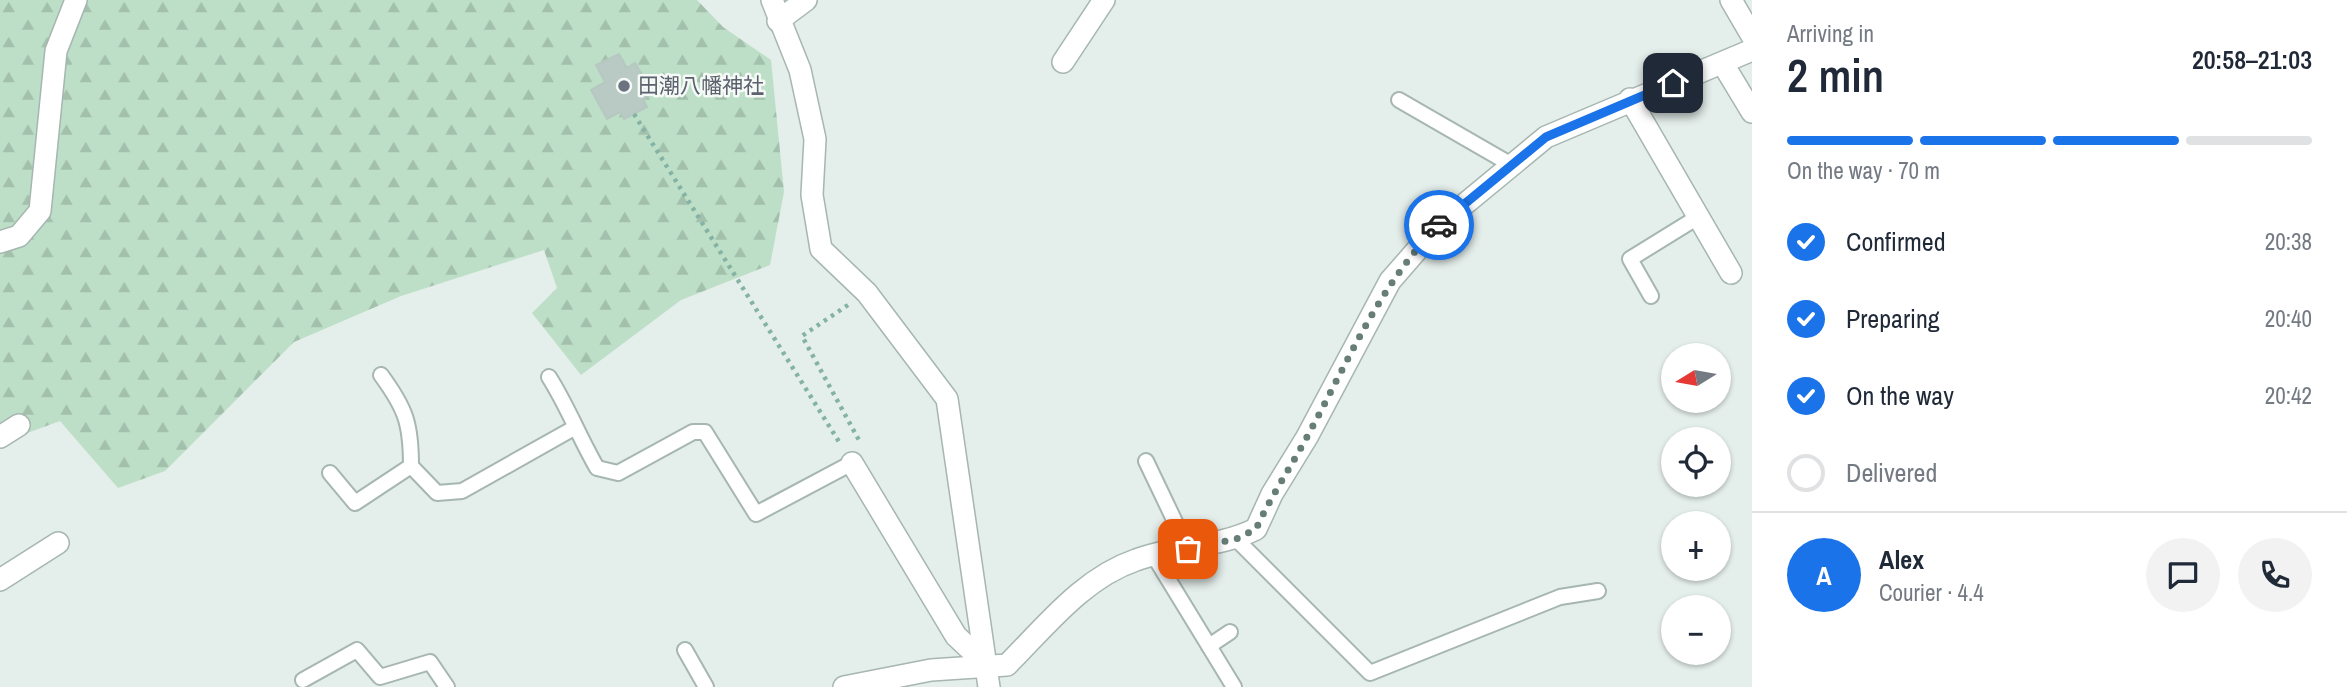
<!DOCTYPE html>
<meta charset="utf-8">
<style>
:root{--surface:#fff;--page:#f2f2f3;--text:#1f2937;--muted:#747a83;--line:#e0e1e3;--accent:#1a73e8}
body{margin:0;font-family:"Archivo Narrow","Noto Sans JP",sans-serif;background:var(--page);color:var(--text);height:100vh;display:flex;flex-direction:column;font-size:26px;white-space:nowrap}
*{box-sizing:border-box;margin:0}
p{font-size:23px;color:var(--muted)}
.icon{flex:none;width:38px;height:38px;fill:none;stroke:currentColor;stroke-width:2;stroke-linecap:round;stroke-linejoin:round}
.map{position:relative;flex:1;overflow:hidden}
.side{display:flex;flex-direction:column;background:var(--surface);width:595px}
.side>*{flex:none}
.needle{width:46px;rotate:259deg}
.buttons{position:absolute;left:1661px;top:343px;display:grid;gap:14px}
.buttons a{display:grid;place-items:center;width:70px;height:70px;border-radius:50%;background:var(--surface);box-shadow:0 2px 5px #0004;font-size:35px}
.pin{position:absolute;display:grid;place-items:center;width:60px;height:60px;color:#fff;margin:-30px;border-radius:14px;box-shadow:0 4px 10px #0006}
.courier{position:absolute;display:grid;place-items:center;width:70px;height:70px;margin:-35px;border:5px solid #1a73e8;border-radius:50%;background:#fff;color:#222;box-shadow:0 2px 9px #0007}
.summary em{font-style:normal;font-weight:600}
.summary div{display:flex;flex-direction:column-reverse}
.summary{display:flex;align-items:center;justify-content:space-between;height:119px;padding:0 35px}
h1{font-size:46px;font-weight:600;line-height:52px}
.bar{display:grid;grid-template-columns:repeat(4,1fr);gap:10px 7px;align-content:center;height:84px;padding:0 35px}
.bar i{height:9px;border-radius:5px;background:var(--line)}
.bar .selected{background:var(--accent)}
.bar p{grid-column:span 4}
.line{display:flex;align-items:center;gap:18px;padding:0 35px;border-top:2px solid var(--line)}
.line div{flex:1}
.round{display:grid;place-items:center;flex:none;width:74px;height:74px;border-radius:37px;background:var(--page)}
ol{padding:0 35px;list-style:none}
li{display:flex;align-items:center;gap:21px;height:77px}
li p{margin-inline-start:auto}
li .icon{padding:7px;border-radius:50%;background:var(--accent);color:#fff;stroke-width:4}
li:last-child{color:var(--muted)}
li i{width:38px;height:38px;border:4px solid var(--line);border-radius:50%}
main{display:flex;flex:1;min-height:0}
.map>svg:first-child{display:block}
</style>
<main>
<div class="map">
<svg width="1752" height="687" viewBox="0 0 1752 687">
<defs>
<pattern id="forest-firs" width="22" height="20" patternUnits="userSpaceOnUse" patternTransform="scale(1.75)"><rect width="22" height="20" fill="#bddfc7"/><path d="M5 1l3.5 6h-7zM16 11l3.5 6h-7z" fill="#a2c0ac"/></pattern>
</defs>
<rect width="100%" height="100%" fill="#e4eeea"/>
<polygon fill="url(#forest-firs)" points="0,0 697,0 723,27 771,60 784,192 770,265 681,300 581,375 532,313 557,288 544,250 401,296 294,342 165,471 118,488 60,421 0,443"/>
<polygon fill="#b9c9c3" stroke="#b6c8c1" stroke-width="2" points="619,54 627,68 635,63 653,93 643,99 647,107 624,119 620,112 607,119 591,90 605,82 596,65"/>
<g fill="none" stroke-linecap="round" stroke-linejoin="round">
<g stroke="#a6b6b1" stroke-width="18">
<g id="service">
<polyline points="1399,100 1510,164"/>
<polyline points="1651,296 1630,259 1698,217"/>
<path d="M 381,375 C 406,409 411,424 411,466 L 437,493 L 462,491 L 574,428"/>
<path d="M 549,377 C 568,407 579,437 597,468 L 618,473 L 693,432 L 705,432 L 756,514 L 852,463"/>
<polyline points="1146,461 1188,549"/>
<polyline points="330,473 355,503 411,466"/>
<polyline points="1236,539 1370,673 1560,597 1598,591"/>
<polyline points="1154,556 1234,687"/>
<polyline points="1209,646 1230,632"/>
<polyline points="685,650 706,687"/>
<polyline points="303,680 357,650 380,677 430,662 447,687"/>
</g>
</g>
<g stroke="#a6b6b1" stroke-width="24">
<g id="minor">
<polyline points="772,0 800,70 815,139 812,195 821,249 867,293 947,399 989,687"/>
<polyline points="1731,0 1752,36"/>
<polyline points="778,21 806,0"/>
<polyline points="1063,62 1104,0"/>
<polyline points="1723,64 1752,112"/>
<polyline points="1630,99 1731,273"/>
<polyline points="0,242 19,236 40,211 56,51 76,0"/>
<polyline points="0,437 19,425"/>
<polyline points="852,463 956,636 988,666"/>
<polyline points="0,580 58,543"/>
<path d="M 844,687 L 931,670 L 1007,665 C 1046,626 1083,578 1136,560 C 1175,545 1218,548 1256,529 L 1272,494 L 1307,437 L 1390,281 L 1437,227 L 1546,137 L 1752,50"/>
</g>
</g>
<g stroke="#84b2a4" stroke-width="4.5" stroke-dasharray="3.5 5" stroke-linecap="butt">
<polyline points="634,114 841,445"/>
<polyline points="848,305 802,336 860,442"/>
</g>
<use href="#service" stroke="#fff" stroke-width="14"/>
<use href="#minor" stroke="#fff" stroke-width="21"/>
</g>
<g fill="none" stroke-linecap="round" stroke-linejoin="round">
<path stroke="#677d77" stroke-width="7" stroke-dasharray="0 12.6" d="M 1188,549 L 1236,539 L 1256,529 C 1271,496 1291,467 1308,435 C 1348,362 1379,285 1439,225"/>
<polyline stroke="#1a73e8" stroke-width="9" points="1439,225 1546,137 1673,83"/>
</g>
<circle fill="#6b7280" stroke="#f5faf7" stroke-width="2.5" cx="624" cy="86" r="7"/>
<g text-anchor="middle" stroke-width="5" stroke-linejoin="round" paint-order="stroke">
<g font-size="21" fill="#5b616d" stroke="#f5faf7" text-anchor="start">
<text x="638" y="93">田潮八幡神社</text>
</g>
</g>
</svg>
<div class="buttons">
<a><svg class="needle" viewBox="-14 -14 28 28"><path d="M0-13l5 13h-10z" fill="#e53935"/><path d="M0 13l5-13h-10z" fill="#747a83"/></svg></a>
<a><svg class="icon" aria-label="locate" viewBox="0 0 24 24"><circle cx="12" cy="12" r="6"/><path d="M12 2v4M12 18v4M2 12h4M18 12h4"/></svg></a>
<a>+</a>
<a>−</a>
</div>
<div class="pin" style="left:1188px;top:549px;background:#ea580c"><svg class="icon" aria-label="bag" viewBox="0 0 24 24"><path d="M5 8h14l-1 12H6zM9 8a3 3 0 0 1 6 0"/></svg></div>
<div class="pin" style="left:1673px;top:83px;background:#1f2937"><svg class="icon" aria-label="home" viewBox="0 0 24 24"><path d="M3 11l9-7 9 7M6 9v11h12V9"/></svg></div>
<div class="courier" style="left:1439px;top:225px"><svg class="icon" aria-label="car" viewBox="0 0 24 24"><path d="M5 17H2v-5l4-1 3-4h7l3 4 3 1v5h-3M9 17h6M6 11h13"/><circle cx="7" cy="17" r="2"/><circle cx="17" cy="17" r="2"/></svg></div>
</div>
<section class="side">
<div class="summary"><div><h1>2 min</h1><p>Arriving in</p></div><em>20:58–21:03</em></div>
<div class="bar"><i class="selected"></i><i class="selected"></i><i class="selected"></i><i></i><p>On the way · 70 m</p></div>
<ol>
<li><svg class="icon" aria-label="check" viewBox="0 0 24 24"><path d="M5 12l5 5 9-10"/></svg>Confirmed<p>20:38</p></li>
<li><svg class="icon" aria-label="check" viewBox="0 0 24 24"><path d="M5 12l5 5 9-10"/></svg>Preparing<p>20:40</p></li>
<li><svg class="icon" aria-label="check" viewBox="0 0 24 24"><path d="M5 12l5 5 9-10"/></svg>On the way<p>20:42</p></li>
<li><i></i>Delivered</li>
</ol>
<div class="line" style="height:126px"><b class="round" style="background:var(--accent);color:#fff">A</b><div><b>Alex</b><p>Courier · 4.4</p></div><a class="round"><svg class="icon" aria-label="chat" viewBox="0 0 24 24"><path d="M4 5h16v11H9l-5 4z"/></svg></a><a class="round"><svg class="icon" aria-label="phone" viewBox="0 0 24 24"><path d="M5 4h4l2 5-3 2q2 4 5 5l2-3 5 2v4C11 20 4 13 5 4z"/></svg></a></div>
</section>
</main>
